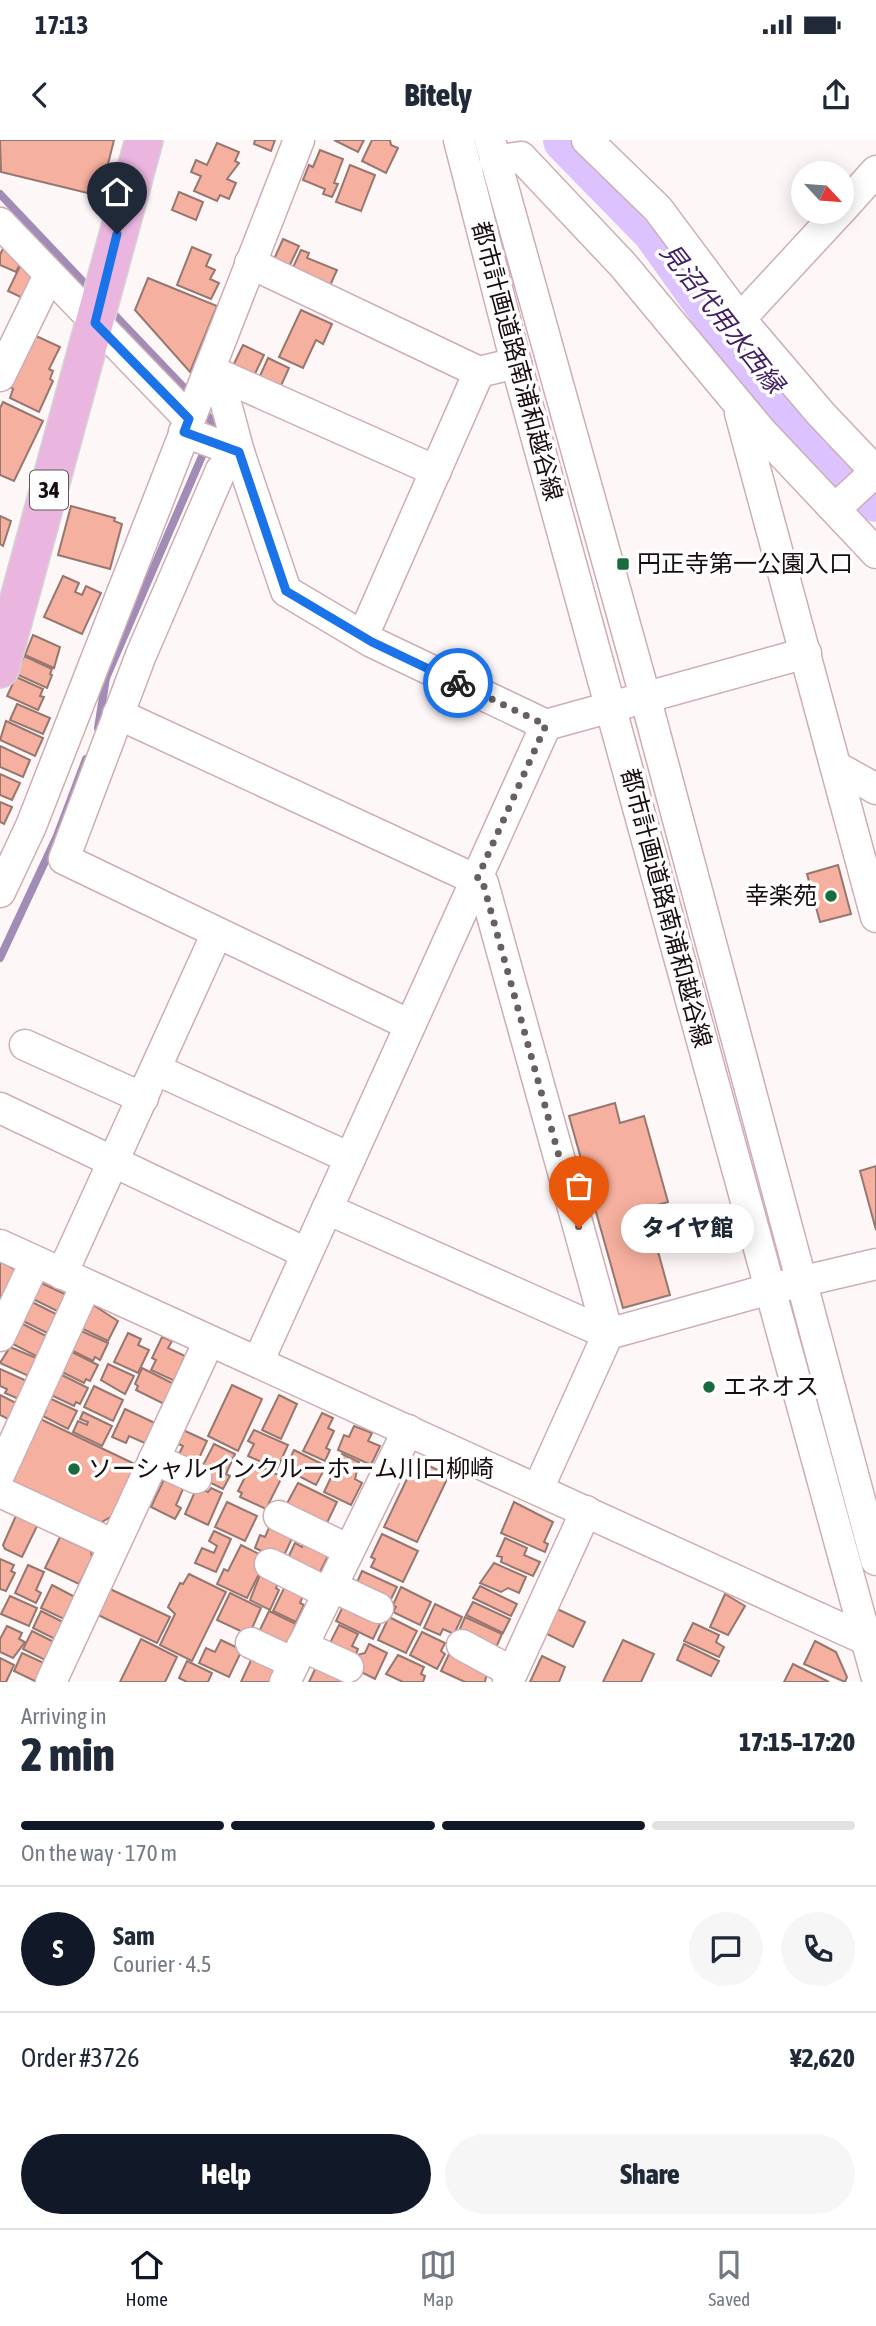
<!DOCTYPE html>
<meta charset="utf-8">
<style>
:root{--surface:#fff;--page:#f6f6f7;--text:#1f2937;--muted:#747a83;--line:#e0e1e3;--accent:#111827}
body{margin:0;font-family:"Asap Condensed","Noto Sans JP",sans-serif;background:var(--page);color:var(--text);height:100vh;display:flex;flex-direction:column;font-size:26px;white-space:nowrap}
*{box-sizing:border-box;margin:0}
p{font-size:23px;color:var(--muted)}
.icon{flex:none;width:38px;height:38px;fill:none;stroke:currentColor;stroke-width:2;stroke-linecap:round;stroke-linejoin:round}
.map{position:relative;height:1542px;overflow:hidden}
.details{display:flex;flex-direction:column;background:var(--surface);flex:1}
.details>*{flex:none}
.needle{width:46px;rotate:116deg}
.buttons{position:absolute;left:791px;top:21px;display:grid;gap:14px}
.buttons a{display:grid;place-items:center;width:63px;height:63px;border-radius:50%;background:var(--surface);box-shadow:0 4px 18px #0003;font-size:35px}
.pin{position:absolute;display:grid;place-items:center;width:60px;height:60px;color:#fff;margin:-72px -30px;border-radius:50% 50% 50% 0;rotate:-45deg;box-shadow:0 0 7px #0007}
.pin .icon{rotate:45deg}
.courier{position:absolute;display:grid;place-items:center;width:70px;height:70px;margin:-35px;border:5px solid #1a73e8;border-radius:50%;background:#fff;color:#222;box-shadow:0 2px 9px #0007}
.bubble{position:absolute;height:49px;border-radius:24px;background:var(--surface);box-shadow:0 4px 18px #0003;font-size:23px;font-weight:800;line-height:49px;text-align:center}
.head em{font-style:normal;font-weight:800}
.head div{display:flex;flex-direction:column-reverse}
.head{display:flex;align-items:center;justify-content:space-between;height:119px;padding:0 21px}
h1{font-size:46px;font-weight:800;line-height:52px}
.bar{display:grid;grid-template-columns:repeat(4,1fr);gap:10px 7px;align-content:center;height:84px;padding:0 21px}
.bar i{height:9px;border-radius:5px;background:var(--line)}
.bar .active{background:var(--accent)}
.bar p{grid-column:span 4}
.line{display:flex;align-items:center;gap:18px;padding:0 21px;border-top:2px solid var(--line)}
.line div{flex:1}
.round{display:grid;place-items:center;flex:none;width:74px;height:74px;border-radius:37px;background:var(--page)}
.action{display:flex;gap:14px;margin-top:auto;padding:14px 21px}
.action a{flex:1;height:80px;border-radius:42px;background:var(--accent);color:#fff;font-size:28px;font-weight:800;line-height:80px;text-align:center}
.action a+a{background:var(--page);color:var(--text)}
.status{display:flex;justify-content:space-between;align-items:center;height:49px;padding:0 35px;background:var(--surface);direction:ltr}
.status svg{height:19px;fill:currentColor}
header{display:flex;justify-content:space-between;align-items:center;height:91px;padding:0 21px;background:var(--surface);font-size:32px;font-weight:800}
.tabs{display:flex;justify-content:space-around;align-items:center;height:98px;border-top:2px solid var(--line);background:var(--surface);font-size:19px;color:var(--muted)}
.tabs a{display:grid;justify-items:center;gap:4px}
.tabs .active{color:var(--accent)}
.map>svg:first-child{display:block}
</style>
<div class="status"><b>17:13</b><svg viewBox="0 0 49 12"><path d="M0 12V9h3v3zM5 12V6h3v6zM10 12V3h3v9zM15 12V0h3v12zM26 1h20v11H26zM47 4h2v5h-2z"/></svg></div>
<header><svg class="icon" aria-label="back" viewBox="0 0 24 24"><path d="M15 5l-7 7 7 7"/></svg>Bitely<svg class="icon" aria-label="share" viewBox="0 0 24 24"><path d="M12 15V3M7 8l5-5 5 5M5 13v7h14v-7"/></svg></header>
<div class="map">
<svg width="876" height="1542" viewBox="0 0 876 1542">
<rect width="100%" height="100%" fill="#fef7f8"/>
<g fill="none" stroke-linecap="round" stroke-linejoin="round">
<g stroke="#a18cb6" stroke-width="8">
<polyline points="0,54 92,151"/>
<polyline points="108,168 191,255"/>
<polyline points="202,267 214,286 210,295"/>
<polyline points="98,588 106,538 206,307"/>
<polyline points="0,818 57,696 86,619"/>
</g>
<polyline stroke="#dcc2fe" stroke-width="46" points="566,0 655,91 746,218 876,359"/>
</g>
<g fill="#f6b09f" stroke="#967770" stroke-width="2">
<polygon points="0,0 114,0 100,56 1,32"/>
<polygon points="255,0 275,0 271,11 254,4"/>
<polygon points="334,0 364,0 358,12"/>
<polygon points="372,0 390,0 391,5 398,8 386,33 362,21"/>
<polygon points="217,3 239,12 235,21 239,23 227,39 236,43 229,59 220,55 217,61 194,51 201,36 191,32 196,20 207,25"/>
<polygon points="320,10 343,19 334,43 338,44 332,57 323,54 325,49 303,40 309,25 313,27"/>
<polygon points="350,25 375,35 361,71 336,62"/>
<polygon points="179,52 203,62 196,80 172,70"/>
<polygon points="283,99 299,106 286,133 271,126"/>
<polygon points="5,104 23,118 16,132 0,125 0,115"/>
<polygon points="192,107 211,115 206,126 215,130 210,139 219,143 211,159 177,145"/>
<polygon points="301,110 309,113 307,118 337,130 328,150 290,134"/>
<polygon points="21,124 41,134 27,160 8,151"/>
<polygon points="148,138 217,166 190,232 135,170"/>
<polygon points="301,170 332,184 323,204 316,200 303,228 279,217"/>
<polygon points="34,195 60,207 49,229 53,231 50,239 53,241 39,272 10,258 13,249 10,247"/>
<polygon points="243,205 264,215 252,240 231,230"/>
<polygon points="268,218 289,228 280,248 259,238"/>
<polygon points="3,262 43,281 14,341 0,335 0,268"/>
<polygon points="71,366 115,378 114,381 122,384 110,429 58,415"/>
<polygon points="0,376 11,381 3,406 0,404"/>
<polygon points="63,436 79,443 75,452 82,455 86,446 101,453 82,494 44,477"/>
<polygon points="33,495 60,507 54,528 25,515"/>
<polygon points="24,516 52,529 50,534 52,535 47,548 16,534"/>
<polygon points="16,537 43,549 40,556 44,557 38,570 7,556"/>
<polygon points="17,564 50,578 43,594 10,580"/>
<polygon points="6,581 43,598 35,616 0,600"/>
<polygon points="0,606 30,620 23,637 0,627"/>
<polygon points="0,634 20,643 12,660 0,655"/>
<polygon points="0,662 12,667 4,684 0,682"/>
<polygon points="838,725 851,774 820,782 807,734"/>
<polygon points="615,963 620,983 644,976 668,1062 646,1068 670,1155 623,1168 569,976"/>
<polygon points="876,1026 876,1090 860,1031"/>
<polygon points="0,1121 17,1131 0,1179"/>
<polygon points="37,1141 69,1156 61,1173 29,1157"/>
<polygon points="26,1159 58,1175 49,1194 17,1178"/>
<polygon points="90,1163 118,1181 108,1201 79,1187"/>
<polygon points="17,1181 50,1198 40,1218 7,1201"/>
<polygon points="79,1190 108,1203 100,1220 95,1217 93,1221 69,1209"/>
<polygon points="128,1193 141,1199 138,1205 149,1210 138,1233 114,1222"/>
<polygon points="162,1197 172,1201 168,1208 185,1216 181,1225 184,1227 177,1242 151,1230 156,1220 152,1218"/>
<polygon points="10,1207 41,1220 33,1238 0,1223"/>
<polygon points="70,1211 98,1225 90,1241 86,1239 84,1243 60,1231"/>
<polygon points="108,1224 134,1236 125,1254 101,1240"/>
<polygon points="142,1228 176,1245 166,1265 136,1250 138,1246 135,1244"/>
<polygon points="0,1229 29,1242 21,1260 5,1253 7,1249 0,1246"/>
<polygon points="60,1234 88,1248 80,1264 76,1262 74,1266 49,1254"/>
<polygon points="232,1245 262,1259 238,1311 208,1296"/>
<polygon points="94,1246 123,1260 113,1281 84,1267"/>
<polygon points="0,1255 18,1264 10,1280 0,1275"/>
<polygon points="279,1255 297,1264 281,1299 262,1290"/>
<polygon points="47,1257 77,1271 68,1289 43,1276 46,1271 41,1269"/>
<polygon points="125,1269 157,1284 147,1304 129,1296 126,1303 112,1297"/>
<polygon points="83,1272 112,1286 102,1306 73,1292 78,1281 87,1285 88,1282 80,1279"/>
<polygon points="322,1273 333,1278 328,1288 334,1291 326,1308 330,1310 325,1321 303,1311"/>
<polygon points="32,1275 141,1327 119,1372 100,1383 11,1341"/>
<polygon points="354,1286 372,1293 368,1301 380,1306 371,1325 338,1310 344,1295 349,1297"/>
<polygon points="183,1290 207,1301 195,1327 177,1318 183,1306 176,1303"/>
<polygon points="254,1290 288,1305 277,1329 248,1316 254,1304 248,1301"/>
<polygon points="214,1304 235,1314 226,1334 230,1336 223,1349 203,1339 200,1331"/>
<polygon points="294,1310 326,1326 316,1345 285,1329"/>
<polygon points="342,1314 359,1322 355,1339 362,1343 351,1365 324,1352"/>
<polygon points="416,1320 449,1335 417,1402 384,1387"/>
<polygon points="256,1324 282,1337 266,1369 240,1357 242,1353 238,1351 251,1325 255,1327"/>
<polygon points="167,1333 186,1342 176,1365 181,1368 175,1379 151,1367"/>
<polygon points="298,1343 337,1362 324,1389 284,1369"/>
<polygon points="197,1347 208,1352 211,1348 222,1353 208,1385 185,1374"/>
<polygon points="227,1362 257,1376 245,1401 215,1387"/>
<polygon points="514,1362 553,1382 544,1402 548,1404 545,1412 501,1393"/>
<polygon points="18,1371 38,1384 22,1417 5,1409 3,1405"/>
<polygon points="271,1383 294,1394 282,1420 255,1408 260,1395 265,1397"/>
<polygon points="214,1391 231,1399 216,1432 195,1423 202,1408 214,1413 217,1406 209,1401"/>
<polygon points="382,1394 418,1411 403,1442 371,1427 375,1419 371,1417"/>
<polygon points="60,1397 91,1411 92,1418 79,1444 45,1428"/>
<polygon points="505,1398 527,1408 524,1415 540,1422 533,1436 501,1422 502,1417 497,1416"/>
<polygon points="305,1399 323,1407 328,1416 318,1436 287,1420 295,1403 302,1407"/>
<polygon points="241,1405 261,1415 262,1428 247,1458 217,1444 224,1429 228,1431"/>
<polygon points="0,1419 14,1425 11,1431 15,1433 6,1451 0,1449"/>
<polygon points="494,1423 526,1437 519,1453 508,1448 501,1452 480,1443"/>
<polygon points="28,1425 44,1432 36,1450 41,1453 36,1463 15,1453"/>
<polygon points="362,1431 397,1447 388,1465 354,1449"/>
<polygon points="189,1434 226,1452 192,1521 160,1505 175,1474 168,1467 180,1443 183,1444"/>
<polygon points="260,1435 278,1443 276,1448 279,1450 270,1470 250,1460"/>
<polygon points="287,1442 303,1456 300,1463 304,1465 296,1482 273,1471"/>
<polygon points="52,1445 75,1457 64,1479 41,1468"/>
<polygon points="480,1446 517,1464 511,1476 473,1458"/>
<polygon points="401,1447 431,1462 420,1485 393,1472 396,1467 393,1465"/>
<polygon points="110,1449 170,1477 157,1503 98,1475"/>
<polygon points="230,1453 261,1468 249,1495 217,1480"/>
<polygon points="725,1454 745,1466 728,1495 710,1487"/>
<polygon points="10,1456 37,1468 29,1486 1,1474"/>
<polygon points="473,1462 510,1479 503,1493 466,1475"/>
<polygon points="344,1464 381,1482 373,1499 336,1481"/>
<polygon points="435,1464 462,1477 454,1494 443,1489 440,1495 424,1488"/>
<polygon points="553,1467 585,1482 573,1507 541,1491"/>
<polygon points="41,1471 65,1483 57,1500 33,1488"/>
<polygon points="269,1471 296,1484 285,1508 256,1498"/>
<polygon points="389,1477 417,1491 406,1513 378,1500"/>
<polygon points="465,1477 502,1494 495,1510 458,1493"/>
<polygon points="693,1483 719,1495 716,1502 724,1507 719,1517 684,1501"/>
<polygon points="339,1485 358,1494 352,1506 358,1509 355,1516 327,1509"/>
<polygon points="7,1486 22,1493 19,1499 25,1502 13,1518 0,1512 0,1499"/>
<polygon points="32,1491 56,1503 47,1521 23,1509"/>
<polygon points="422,1492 445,1503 441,1511 445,1514 437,1529 410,1515"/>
<polygon points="141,1499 177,1517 165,1542 120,1542"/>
<polygon points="221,1500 242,1510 229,1537 199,1523 206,1508 215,1512"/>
<polygon points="623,1500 654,1514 641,1542 603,1542"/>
<polygon points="815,1501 836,1512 847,1537 845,1542 804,1524"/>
<polygon points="369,1504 387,1513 375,1539 351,1527 357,1515 365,1513"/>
<polygon points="684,1504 719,1521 711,1536 677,1520"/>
<polygon points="22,1513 46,1524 37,1542 14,1531"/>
<polygon points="449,1514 487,1532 485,1542 465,1542 441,1531"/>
<polygon points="398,1515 424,1527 421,1534 425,1536 423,1542 403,1542 386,1534"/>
<polygon points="542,1516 565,1527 559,1542 530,1542"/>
<polygon points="0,1518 14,1525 6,1542 0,1542"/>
<polygon points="252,1518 276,1529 270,1542 241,1542"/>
<polygon points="187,1521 212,1533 208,1542 187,1542 179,1538"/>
<polygon points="793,1524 829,1542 784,1542"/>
<polygon points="317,1525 344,1538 342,1542 309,1542"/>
</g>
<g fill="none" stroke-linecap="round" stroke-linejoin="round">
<g stroke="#ceadb3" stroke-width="33">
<g id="minor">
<polyline points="459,0 516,223 876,1535"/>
<polyline points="490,0 646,560 876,1420"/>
<polyline points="587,0 658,69 740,179 821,274 876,332"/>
<polyline points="495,21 521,17 623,125 761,291 876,413"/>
<polyline points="842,69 876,31"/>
<polyline points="0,83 189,279"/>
<polyline points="250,123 479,232"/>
<polyline points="740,179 839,72"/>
<polyline points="209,230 436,331"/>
<polyline points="218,234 239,312 221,330 141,515 64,719 410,885"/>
<polyline points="0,236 49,135"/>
<polyline points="740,273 876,777"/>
<polyline points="184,292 239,312 286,451 372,502 546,585"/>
<polyline points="835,369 876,331"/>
<polyline points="363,496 479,232 516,223"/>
<polyline points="118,574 483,743 608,1194"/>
<polyline points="837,627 876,649"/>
<polyline points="0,752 31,686 299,0"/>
<polyline points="25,905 143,958"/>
<polyline points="157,930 350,1018"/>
<polyline points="0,968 306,1113"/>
<polyline points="327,1069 608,1194"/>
<polyline points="0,1105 867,1500"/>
<polyline points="62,1134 217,793"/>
<polyline points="0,1196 35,1122"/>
<polyline points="258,1222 546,585 806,513"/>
<polyline points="154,1319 196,1338"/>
<polyline points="0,1333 86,1145"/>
<polyline points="538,1349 608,1194 770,1149 876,1124"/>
<polyline points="0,1352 114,1405"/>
<polyline points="279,1376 349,1410"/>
<polyline points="270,1424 328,1453"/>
<polyline points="331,1446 378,1468"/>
<polyline points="251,1503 294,1523"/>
<polyline points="462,1505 512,1532"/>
<polyline points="302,1506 348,1527"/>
<polyline points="51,1542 209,1201"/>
<polyline points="285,1542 408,1290"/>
<polyline points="508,1542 586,1371"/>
</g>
</g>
<g stroke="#d5d3d4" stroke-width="40">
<polyline id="major" points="0,529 144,0"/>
</g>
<use href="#minor" stroke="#fff" stroke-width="30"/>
<use href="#major" stroke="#eab6e0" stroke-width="37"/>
</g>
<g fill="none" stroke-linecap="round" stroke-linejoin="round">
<polyline stroke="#685f61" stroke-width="7" stroke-dasharray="0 12.6" points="458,543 546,585 477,739 483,743 579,1088"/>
<polyline stroke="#1a73e8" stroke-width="9" points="117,94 95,183 189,279 184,292 239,312 286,451 372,502 458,543"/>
</g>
<g fill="#186b3d" stroke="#fff" stroke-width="2.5">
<rect x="616" y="417" width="14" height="14" rx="3.5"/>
<circle cx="831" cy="756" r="7"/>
<circle cx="709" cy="1247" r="7"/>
<circle cx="74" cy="1329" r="7"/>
</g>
<g text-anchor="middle" stroke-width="7" stroke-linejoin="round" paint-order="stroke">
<rect fill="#fff" stroke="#5d5657" stroke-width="2" x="30" y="330.5" width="38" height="39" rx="5"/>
<g font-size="23" font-weight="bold" fill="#180d0f">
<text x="49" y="358">34</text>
</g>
<g font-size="24" fill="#180d0f" stroke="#fff">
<text transform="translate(517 221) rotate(75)" y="8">都市計画道路南浦和越谷線</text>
<text transform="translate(666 768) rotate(75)" y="8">都市計画道路南浦和越谷線</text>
</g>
<g font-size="24" fill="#180d0f" stroke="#fff" text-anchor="start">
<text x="637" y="432">円正寺第一公園入口</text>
<text x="817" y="764" text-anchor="end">幸楽苑</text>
<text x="723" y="1255">エネオス</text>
<text x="88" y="1337">ソーシャルインクルーホーム川口柳崎</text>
</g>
<g font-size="26" font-style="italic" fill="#421e62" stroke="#fff">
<text transform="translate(722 178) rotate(52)" y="9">見沼代用水西縁</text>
</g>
</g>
</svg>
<div class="buttons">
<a><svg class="needle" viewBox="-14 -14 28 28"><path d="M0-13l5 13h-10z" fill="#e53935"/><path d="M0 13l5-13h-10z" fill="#747a83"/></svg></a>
</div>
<div class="pin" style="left:579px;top:1088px;background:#ea580c"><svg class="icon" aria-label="bag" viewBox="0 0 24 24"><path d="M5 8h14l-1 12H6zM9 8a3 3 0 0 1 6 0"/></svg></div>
<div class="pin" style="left:117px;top:94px;background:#1f2937"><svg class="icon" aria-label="home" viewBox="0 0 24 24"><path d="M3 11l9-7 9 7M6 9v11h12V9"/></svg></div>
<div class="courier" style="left:458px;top:543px"><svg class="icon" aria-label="bike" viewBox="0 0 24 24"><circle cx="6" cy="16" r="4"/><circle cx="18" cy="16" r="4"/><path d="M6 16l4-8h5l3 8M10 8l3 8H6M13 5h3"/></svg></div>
<div class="bubble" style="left:621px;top:1064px;width:133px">タイヤ館</div>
</div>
<section class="details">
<div class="head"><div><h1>2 min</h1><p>Arriving in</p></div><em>17:15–17:20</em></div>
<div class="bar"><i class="active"></i><i class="active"></i><i class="active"></i><i></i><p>On the way · 170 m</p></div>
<div class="line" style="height:126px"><b class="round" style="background:var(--accent);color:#fff">S</b><div><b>Sam</b><p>Courier · 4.5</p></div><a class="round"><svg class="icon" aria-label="chat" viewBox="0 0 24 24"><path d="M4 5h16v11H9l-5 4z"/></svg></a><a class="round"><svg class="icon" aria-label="phone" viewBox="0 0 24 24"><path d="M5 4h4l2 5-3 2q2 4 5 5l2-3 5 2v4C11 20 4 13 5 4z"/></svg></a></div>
<div class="line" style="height:91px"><div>Order #3726</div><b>¥2,620</b></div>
<div class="action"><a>Help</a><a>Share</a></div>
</section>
<nav class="tabs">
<a class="active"><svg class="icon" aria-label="home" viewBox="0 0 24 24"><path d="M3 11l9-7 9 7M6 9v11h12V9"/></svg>Home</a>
<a><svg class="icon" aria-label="map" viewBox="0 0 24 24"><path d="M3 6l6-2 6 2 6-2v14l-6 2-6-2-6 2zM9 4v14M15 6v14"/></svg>Map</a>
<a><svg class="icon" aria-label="saved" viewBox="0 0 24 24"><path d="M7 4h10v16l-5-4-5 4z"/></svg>Saved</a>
</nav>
